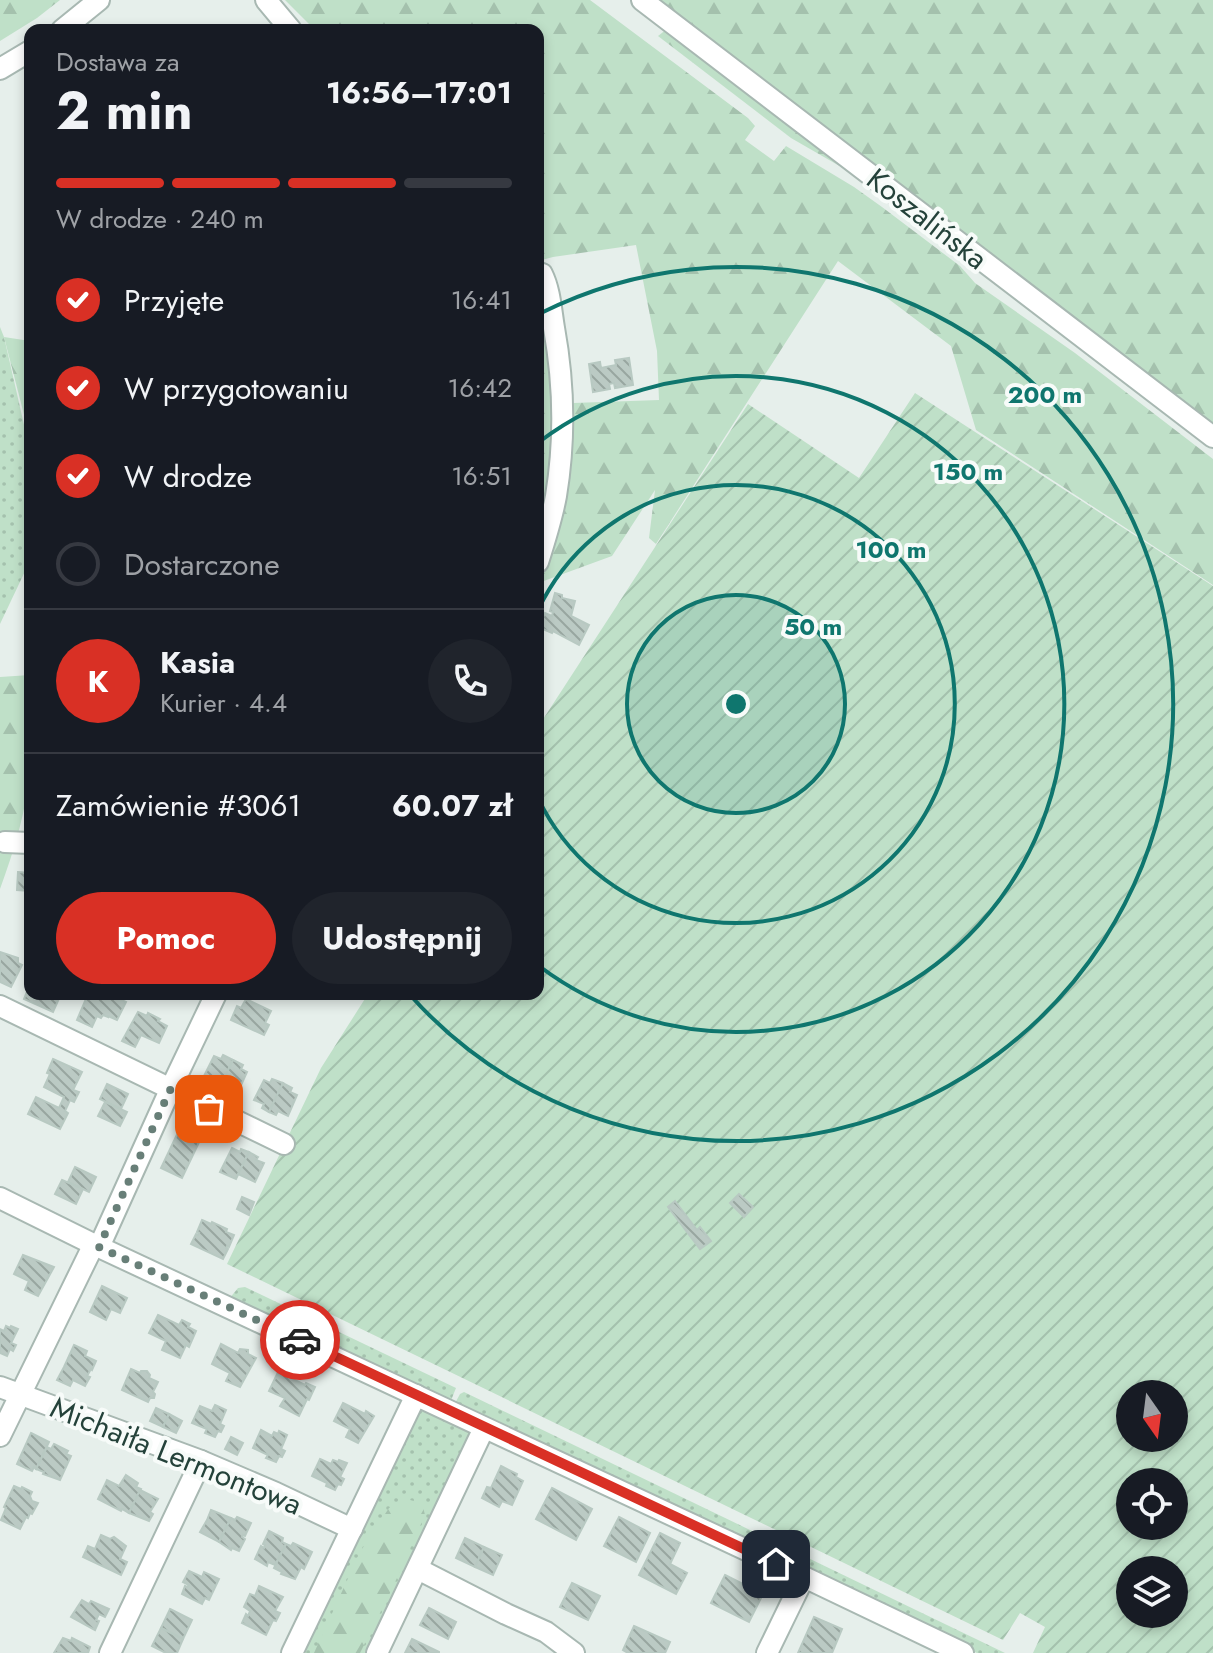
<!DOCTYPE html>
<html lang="pl">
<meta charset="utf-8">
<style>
:root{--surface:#171b24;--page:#20242c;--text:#f1f3f6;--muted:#9ea1a6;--line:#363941;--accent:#d93025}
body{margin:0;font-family:Jost,sans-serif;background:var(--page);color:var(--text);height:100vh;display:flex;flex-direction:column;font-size:30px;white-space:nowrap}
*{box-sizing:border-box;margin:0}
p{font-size:26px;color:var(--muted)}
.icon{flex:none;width:44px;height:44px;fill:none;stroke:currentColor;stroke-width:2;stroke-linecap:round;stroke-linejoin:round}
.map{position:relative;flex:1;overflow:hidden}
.side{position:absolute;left:24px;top:24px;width:520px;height:976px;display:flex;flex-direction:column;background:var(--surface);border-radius:16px;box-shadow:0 4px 12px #0003}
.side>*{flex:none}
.needle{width:52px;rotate:166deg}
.tools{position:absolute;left:1116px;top:1380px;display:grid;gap:16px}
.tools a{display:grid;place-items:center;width:72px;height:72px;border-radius:50%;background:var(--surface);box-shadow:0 4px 12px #0003;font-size:40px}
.pin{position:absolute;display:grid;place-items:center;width:68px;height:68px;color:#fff;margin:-34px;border-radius:16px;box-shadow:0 4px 12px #0006}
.courier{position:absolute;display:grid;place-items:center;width:80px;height:80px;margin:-40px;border:6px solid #d93025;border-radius:50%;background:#fff;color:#222;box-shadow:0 2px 10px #0007}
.headline em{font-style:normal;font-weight:700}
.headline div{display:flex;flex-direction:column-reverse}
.headline{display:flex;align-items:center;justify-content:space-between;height:136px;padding:0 32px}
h1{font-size:52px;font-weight:700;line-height:60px}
.bar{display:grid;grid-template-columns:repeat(4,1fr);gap:12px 8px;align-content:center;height:96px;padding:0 32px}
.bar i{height:10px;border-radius:6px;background:var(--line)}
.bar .on{background:var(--accent)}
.bar p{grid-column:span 4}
.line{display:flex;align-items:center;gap:20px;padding:0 32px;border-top:2px solid var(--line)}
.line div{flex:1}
.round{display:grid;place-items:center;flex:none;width:84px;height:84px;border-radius:42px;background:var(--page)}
ol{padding:0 32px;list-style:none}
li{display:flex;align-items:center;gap:24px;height:88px}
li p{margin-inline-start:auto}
li .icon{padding:8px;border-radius:50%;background:var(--accent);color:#fff;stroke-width:4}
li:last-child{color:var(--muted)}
li i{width:44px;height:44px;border:4px solid var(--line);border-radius:50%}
.cta{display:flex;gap:16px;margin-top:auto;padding:16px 32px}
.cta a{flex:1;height:92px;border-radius:48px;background:var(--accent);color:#fff;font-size:32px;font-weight:700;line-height:92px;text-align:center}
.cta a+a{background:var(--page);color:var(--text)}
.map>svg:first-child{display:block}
</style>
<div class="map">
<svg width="1213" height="1653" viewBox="0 0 1213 1653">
<defs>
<pattern id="grass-dots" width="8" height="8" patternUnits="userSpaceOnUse" patternTransform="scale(2)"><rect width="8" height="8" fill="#bfe0c8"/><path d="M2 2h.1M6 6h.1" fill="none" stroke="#a4c1ad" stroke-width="1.8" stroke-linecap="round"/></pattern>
<pattern id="forest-firs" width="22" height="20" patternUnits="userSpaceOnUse" patternTransform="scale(2)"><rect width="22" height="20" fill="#bfe0c8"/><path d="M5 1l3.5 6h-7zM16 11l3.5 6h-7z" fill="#a4c1ad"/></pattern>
<pattern id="garden-furrows" width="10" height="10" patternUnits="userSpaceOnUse" patternTransform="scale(2)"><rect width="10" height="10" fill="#bfe0c8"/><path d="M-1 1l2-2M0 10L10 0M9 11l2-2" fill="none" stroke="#a4c1ad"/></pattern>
<pattern id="building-back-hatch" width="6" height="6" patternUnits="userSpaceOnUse" patternTransform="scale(2)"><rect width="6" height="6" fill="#bbcac4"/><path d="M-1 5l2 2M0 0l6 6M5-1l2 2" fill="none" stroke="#98a6a0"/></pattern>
</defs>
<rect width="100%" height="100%" fill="#e6efeb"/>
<g fill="url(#grass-dots)">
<polygon points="0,327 4,337 30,451 30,564 28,565 0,624"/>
<polygon points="245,1287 456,1388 450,1403 229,1299 238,1288"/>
<polygon points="464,1392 1005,1653 977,1653 454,1405 460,1394"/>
<polygon points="423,1406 470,1428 471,1434 369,1653 297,1653 411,1415"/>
</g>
<g fill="url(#forest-firs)">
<polygon points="0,0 60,0 37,18 0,41"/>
<polygon points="285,0 590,0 748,118 755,126 745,140 774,161 786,146 854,187 882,207 960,266 975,283 1075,353 1213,459 1213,585 976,430 951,346 838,261 656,544 649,538 655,490 612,556 541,582 563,495 573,403 659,400 657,351 636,245 553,257 538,261 538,30 315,30"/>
<polygon points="660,0 1213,0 1213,427"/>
<polygon points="667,29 845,166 843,168 791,138 658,36"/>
<path d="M 544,336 C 547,359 552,382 553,405 C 556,447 548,491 538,531 L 538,344 Z"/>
<polygon points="4,337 30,341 30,438"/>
<path d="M 30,675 C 30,706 32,737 30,768 C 27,809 14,851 0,889 L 0,677 Z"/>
<polygon points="410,1500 422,1503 425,1515 392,1589 360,1653 314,1653 360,1552 389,1508"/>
</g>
<path fill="url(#garden-furrows)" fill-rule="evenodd" d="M 915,393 L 1213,586 L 1213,1653 L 1033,1653 L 1045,1627 L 1020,1613 L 1003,1640 L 227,1264 L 321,1068 L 368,994 L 538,994 L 538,727 L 748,404 L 859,478 ZM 1130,1394 L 1174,1394 L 1174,1438 L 1130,1438 ZM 1130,1482 L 1174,1482 L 1174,1526 L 1130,1526 ZM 1130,1570 L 1174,1570 L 1174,1614 L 1130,1614 Z"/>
<g fill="url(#building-back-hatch)" stroke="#b8c9c2" stroke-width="2">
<polygon points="629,358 633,385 615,388 614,383 609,384 610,389 593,392 589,364 600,362 601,368 616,365 615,360"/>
<polygon points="555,593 562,595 562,598 575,601 571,616 589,625 579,645 553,631 552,633 538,627 545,613 552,616 553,612 550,611"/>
<polygon points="18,872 30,873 30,891 17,890"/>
<polygon points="0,952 18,958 18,963 22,965 11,987 0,982"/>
<polygon points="30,984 30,994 61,994 53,1012 24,999"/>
<polygon points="88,994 109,994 126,1002 117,1020 108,1016 108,1017 103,1015 101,1018 97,1016 92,1027 77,1020"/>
<polygon points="246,999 271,1011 265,1023 269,1025 264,1035 231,1020 237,1006 241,1008"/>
<polygon points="138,1012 147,1016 148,1013 160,1019 158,1021 167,1026 159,1043 141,1035 135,1047 122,1041"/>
<polygon points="223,1055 233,1060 219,1088 212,1085 214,1081 204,1076 214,1056 221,1059"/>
<polygon points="53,1059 82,1072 73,1090 79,1092 74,1102 70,1100 65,1111 68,1113 60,1129 28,1114 36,1097 59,1108 64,1097 44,1087 50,1074 47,1073"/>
<polygon points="233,1060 243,1065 241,1069 247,1072 238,1092 228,1087 226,1091 219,1088"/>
<polygon points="272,1079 283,1083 269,1112 262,1108 264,1104 254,1100 264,1080 270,1083"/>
<polygon points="283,1083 292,1088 290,1092 297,1095 288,1116 278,1111 276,1115 269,1112"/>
<polygon points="107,1084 128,1094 121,1109 100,1099"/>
<polygon points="105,1102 127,1112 120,1126 98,1116"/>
<polygon points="181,1126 202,1136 182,1178 161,1168"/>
<polygon points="232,1148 240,1152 241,1149 249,1152 236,1179 220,1172"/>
<polygon points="249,1152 258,1157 256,1160 264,1163 255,1182 238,1174"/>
<polygon points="75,1167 96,1177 89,1192 68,1182"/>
<polygon points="62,1180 83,1189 76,1204 55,1194"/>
<polygon points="739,1194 753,1207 744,1217 730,1203"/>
<polygon points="242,1197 254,1202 249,1215 237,1209"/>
<polygon points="675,1201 697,1230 700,1227 711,1241 700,1249 668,1207"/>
<polygon points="202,1220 211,1224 212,1222 227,1229 226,1232 234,1235 229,1247 227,1246 226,1248 228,1249 223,1259 191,1244 196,1234 198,1235 199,1233 197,1232"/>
<polygon points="23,1255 54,1267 38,1296 25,1290 29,1281 14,1274"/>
<polygon points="102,1286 127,1298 120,1313 111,1309 106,1320 90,1312"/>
<polygon points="158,1315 179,1325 182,1320 190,1324 188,1327 196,1331 189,1347 186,1345 180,1358 162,1350 166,1341 149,1333"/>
<polygon points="6,1326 10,1328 11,1326 18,1329 11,1343 16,1345 13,1351 10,1349 7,1356 0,1353 0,1329 4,1331"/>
<polygon points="221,1344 238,1353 240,1349 248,1350 248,1354 256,1358 240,1387 226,1381 230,1373 212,1364"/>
<polygon points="74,1345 87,1351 85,1356 96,1361 92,1370 91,1369 87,1376 90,1377 85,1386 73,1380 70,1386 57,1380 64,1367"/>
<polygon points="131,1369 140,1373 141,1371 147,1371 150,1375 149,1378 158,1382 153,1392 155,1394 154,1398 150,1398 148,1402 122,1390"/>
<polygon points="278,1372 305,1385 306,1383 315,1387 309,1400 307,1399 299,1416 280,1406 285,1398 269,1391"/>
<polygon points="343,1403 365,1414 366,1411 374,1416 358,1443 346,1437 350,1429 334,1421"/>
<polygon points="215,1405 226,1410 220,1424 224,1426 221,1432 218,1431 215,1437 205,1433 207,1429 192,1423 200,1406 212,1411"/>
<polygon points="156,1408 169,1414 163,1427 150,1421"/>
<polygon points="169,1414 182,1421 176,1433 163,1427"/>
<polygon points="261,1430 272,1436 274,1432 278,1434 279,1431 287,1435 281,1449 285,1451 282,1457 279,1456 276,1462 266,1458 268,1455 253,1448"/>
<polygon points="31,1433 49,1442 36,1469 34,1467 32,1471 17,1464"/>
<polygon points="231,1437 243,1443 237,1455 225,1449"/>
<polygon points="54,1444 68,1451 66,1454 71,1456 60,1480 43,1474 44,1472 36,1469 47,1447 51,1449"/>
<polygon points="320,1459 331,1464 333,1460 338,1462 339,1460 347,1463 340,1477 344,1479 341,1485 338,1484 335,1490 326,1486 327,1483 312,1476"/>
<polygon points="501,1466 517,1474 516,1477 523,1481 512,1505 502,1501 499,1507 482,1498 487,1487 491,1488"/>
<polygon points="126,1475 138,1483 136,1487 141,1489 129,1513 122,1509 121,1511 98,1499 107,1480 119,1486"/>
<polygon points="14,1486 21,1489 22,1487 32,1492 30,1496 32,1501 38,1503 32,1514 30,1513 28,1518 26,1517 20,1529 1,1520 6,1508 4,1507"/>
<polygon points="552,1488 592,1509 576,1540 536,1519"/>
<polygon points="140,1490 158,1499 150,1512 153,1514 149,1521 129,1513"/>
<polygon points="211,1510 231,1518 219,1542 200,1532 207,1520"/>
<polygon points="237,1517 251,1523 245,1536 243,1535 242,1537 245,1539 239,1551 232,1548 231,1550 219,1542 231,1518 235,1520"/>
<polygon points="619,1517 650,1533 636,1562 604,1546"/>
<polygon points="269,1531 283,1538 282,1542 286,1544 275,1565 268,1562 267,1566 255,1559 261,1546 264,1548 265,1545 263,1544"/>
<polygon points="660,1533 680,1543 670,1564 687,1573 676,1594 639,1575"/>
<polygon points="101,1535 110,1539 114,1537 126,1546 120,1559 127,1562 121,1575 83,1557 88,1546 95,1549"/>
<polygon points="465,1538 484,1547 475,1567 456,1558"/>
<polygon points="293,1543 312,1552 304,1569 301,1567 295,1579 281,1574 282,1572 274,1568 286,1544 291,1546"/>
<polygon points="484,1547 502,1555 493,1575 475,1567"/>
<polygon points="189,1571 202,1577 204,1572 219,1579 209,1600 205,1598 202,1604 182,1594 185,1586 187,1587 189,1585 183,1582"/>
<polygon points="725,1575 763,1594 749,1622 711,1603"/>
<polygon points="572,1583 600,1596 588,1620 560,1607"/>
<polygon points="259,1586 283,1597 275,1611 280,1613 276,1621 273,1620 266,1635 242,1623 246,1614 248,1616 250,1611 244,1607 250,1594 255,1596"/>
<polygon points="82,1600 89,1604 91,1601 109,1609 105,1617 99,1614 96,1620 99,1621 95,1630 71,1617"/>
<polygon points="429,1608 456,1622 448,1639 420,1625"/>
<polygon points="170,1609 192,1620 183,1639 161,1628"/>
<polygon points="814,1617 842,1629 832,1653 798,1653"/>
<polygon points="634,1626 670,1642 665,1653 628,1653 623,1650"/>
<polygon points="161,1628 183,1639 177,1653 166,1653 152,1646"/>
<polygon points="63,1638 71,1641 72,1638 90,1647 88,1653 54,1653"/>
<polygon points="412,1639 439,1652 439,1653 405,1653"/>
</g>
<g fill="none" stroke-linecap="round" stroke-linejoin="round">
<g stroke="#a8b8b2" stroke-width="24">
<g id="minor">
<polyline points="266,0 291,30"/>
<polyline points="642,0 1213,437"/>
<polyline points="62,30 99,0"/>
<polyline points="0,69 30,51"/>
<path d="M 538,273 L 542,274 C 550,290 551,310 554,328 C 564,383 565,441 556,496 C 552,518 545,540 538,562"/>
<polyline points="5,842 30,843"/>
<polyline points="0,1006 284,1144"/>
<polyline points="0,1198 99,1247 804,1577 963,1653"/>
<polyline points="99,1247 170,1090 216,994"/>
<polyline points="0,1387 201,1461 276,1493 352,1529"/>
<polyline points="0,1436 94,1244"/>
<polyline points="418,1569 506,1614 546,1632 574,1653"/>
<polyline points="110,1653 201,1461"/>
<polyline points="292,1653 416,1395"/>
<polyline points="377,1653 484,1428"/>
<polyline points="767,1653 804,1577"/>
</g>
</g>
<use href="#minor" stroke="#fff" stroke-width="20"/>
</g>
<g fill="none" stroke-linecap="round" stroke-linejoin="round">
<polyline stroke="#687f78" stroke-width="8" stroke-dasharray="0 14.4" points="209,1109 170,1090 99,1247 300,1340"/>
<polyline stroke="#d93025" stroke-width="10" points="300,1340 776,1564"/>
</g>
<circle cx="736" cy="704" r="109" fill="#0f766e" fill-opacity=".12"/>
<g fill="none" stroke="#0f766e" stroke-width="4">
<circle cx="736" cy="704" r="109"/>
<path d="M538 610A219 219 0 1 1 538 798"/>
<path d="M539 442A328 328 0 1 1 539 966"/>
<path d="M541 313A437 437 0 1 1 411 996"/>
</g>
<g text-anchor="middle" stroke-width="8" stroke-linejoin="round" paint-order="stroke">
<g font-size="30" fill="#24423a" stroke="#f7fbf9">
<text transform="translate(927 219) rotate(38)" y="10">Koszalińska</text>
<text transform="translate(176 1456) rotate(22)" y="10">Michaiła Lermontowa</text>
</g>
</g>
<circle cx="736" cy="704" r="12" fill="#0f766e" stroke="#f7fbf9" stroke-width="4"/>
<g font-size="24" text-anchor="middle" font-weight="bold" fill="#0f766e" stroke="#f7fbf9" stroke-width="8" stroke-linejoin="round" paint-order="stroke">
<text x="1045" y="403">200 m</text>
<text x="968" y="480">150 m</text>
<text x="891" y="558">100 m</text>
<text x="813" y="635">50 m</text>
</g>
</svg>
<div class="tools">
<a><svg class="needle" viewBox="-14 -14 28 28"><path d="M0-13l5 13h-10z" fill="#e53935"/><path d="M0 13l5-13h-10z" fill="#9ea1a6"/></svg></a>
<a><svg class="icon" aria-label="locate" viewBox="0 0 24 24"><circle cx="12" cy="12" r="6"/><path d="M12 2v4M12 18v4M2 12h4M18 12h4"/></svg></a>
<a><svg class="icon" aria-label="layers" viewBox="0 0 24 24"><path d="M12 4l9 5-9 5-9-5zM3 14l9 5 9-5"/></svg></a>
</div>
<div class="pin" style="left:209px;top:1109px;background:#ea580c"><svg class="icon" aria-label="bag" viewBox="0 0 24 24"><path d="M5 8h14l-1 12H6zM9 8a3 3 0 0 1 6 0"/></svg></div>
<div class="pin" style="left:776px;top:1564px;background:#1f2937"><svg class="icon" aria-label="home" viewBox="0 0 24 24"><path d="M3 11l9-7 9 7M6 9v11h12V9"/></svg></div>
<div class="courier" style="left:300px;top:1340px"><svg class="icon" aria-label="car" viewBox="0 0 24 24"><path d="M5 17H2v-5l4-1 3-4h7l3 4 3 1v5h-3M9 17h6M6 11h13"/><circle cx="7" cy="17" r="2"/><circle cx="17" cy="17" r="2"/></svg></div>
<section class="side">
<div class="headline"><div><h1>2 min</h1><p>Dostawa za</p></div><em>16:56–17:01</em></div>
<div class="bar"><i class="on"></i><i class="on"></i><i class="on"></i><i></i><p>W drodze · 240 m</p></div>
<ol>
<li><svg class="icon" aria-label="check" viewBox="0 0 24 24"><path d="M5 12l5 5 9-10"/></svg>Przyjęte<p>16:41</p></li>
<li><svg class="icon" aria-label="check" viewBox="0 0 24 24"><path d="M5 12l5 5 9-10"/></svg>W przygotowaniu<p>16:42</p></li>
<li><svg class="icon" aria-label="check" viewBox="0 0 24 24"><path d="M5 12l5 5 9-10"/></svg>W drodze<p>16:51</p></li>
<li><i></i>Dostarczone</li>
</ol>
<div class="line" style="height:144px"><b class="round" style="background:var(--accent);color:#fff">K</b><div><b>Kasia</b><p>Kurier · 4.4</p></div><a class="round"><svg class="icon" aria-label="phone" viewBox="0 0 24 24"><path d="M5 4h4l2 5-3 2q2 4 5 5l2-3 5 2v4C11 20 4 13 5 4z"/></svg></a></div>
<div class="line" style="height:104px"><div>Zamówienie #3061</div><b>60.07 zł</b></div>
<div class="cta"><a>Pomoc</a><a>Udostępnij</a></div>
</section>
</div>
